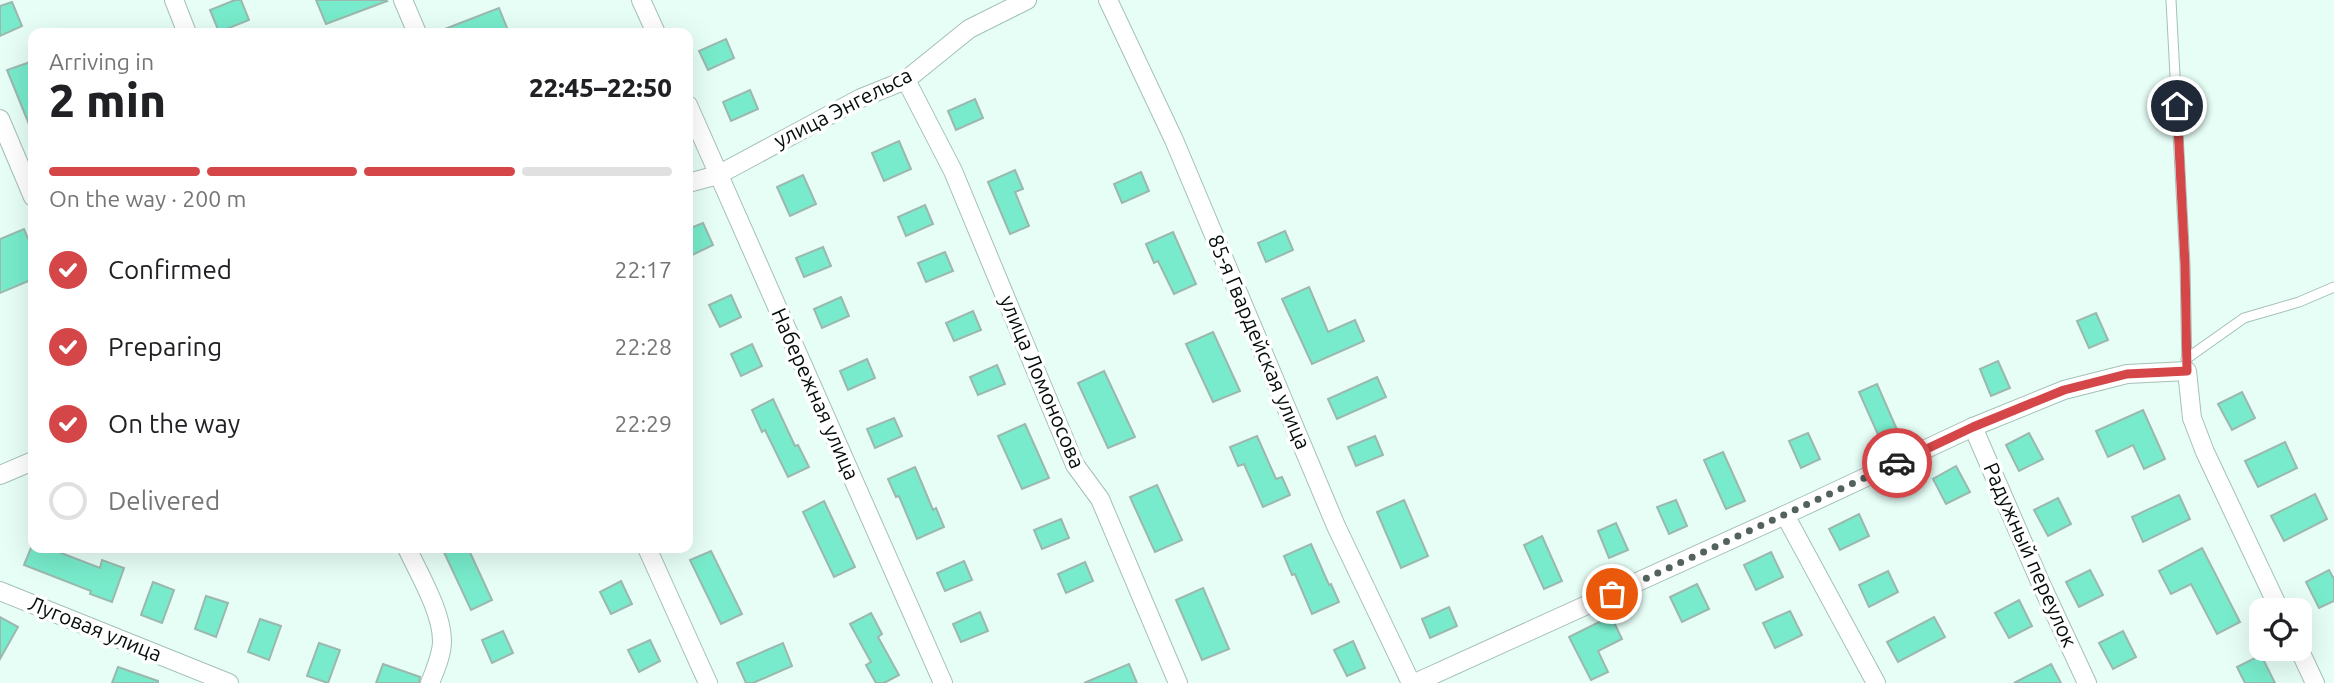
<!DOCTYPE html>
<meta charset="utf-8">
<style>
:root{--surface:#fff;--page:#f2f2f2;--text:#202124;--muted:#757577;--line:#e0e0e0;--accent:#d54649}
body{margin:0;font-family:Ubuntu,sans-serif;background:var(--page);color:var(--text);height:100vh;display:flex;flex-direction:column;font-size:26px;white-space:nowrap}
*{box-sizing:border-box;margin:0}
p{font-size:23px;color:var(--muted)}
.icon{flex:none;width:38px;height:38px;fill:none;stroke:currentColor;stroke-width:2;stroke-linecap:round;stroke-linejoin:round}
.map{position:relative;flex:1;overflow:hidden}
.side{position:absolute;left:28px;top:28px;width:665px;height:525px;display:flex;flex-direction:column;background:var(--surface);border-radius:14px;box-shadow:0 7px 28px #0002}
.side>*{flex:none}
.fabs{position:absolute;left:2249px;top:598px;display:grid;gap:14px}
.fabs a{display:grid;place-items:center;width:63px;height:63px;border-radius:14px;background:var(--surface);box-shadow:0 7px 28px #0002;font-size:35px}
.pin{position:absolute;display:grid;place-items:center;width:60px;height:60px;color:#fff;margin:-30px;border:4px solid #fff;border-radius:50%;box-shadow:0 2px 7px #0007}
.courier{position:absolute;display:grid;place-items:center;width:70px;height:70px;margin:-35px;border:5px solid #d54649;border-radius:50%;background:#fff;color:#222;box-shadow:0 2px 9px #0007}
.overview em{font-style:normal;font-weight:800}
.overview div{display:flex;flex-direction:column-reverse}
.overview{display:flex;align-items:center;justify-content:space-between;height:119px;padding:0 21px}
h1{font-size:46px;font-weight:800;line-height:52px}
.bar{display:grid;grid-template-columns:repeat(4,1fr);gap:10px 7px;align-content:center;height:84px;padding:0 21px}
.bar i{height:9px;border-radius:5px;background:var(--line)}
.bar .active{background:var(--accent)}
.bar p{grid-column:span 4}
ol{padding:0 21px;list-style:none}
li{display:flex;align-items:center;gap:21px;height:77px}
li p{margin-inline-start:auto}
li .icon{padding:7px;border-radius:50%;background:var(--accent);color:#fff;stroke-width:4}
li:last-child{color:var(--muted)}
li i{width:38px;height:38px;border:4px solid var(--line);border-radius:50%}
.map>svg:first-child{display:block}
</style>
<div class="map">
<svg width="2334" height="683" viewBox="0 0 2334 683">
<rect width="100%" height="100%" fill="#e6fef6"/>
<g fill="#77ebcb" stroke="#9cb8ae" stroke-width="2">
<polygon points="235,0 241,0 249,20 219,32 210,10"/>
<polygon points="316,0 386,0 387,1 326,24"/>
<polygon points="12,2 22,26 0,36 0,6"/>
<polygon points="499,8 509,33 437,33 437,32"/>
<polygon points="726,39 734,58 708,70 699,51"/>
<polygon points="33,61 33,134 7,70"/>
<polygon points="750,90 758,109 731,121 723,102"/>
<polygon points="975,99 983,118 956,130 948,111"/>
<polygon points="899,141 911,169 884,181 872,153"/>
<polygon points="1015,170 1023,189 1015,192 1029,226 1010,234 988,182"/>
<polygon points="1141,172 1149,191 1122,203 1114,184"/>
<polygon points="803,175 816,204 790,216 777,187"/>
<polygon points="925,205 933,224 906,236 898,217"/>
<polygon points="703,223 713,245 688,257 688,229"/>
<polygon points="24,229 33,251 33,279 0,293 0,239"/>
<polygon points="1285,231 1293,250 1266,262 1258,243"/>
<polygon points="1173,232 1196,284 1174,294 1158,261 1154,263 1146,244"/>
<polygon points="823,247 831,266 804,277 796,258"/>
<polygon points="945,252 953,271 926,282 918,263"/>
<polygon points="1309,287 1328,332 1355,320 1364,341 1312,364 1282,299"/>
<polygon points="731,295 741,317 720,327 709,305"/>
<polygon points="841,297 849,316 822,328 814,309"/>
<polygon points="973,311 981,330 954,341 946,323"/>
<polygon points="2096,313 2108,340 2089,348 2077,321"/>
<polygon points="1213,332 1240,391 1213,402 1186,344"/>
<polygon points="752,344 762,366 741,376 731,354"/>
<polygon points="867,359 875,378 848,390 840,371"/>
<polygon points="1998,361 2010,388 1991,396 1980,369"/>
<polygon points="997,365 1005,384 978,395 970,377"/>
<polygon points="1104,371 1135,437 1108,448 1078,383"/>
<polygon points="1377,377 1386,397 1337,419 1328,399"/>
<polygon points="1877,384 1898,432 1880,439 1859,392"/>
<polygon points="2242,392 2255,418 2232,430 2218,404"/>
<polygon points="773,399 795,446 798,445 809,467 788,477 765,430 762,432 752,410"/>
<polygon points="2143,410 2165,459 2144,469 2133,445 2108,457 2096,431"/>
<polygon points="894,418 902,436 875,448 867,429"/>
<polygon points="1025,424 1049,478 1022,489 998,436"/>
<polygon points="1808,433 1820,459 1801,468 1789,441"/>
<polygon points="2029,433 2043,459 2019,471 2006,445"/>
<polygon points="1257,436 1276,479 1282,477 1290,495 1263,507 1244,464 1238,466 1230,447"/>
<polygon points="1375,436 1383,455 1356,466 1348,447"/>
<polygon points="2285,442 2297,468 2258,487 2245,461"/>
<polygon points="1723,452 1745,501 1726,509 1704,460"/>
<polygon points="1956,466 1970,492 1946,504 1933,479"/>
<polygon points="915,467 933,510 936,508 944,527 917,539 899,496 896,497 888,479"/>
<polygon points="1157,485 1182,540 1155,552 1130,497"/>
<polygon points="2315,494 2327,519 2284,541 2271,516"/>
<polygon points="2179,495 2190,519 2143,542 2132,517"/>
<polygon points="2058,498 2071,524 2048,536 2034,510"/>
<polygon points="1404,500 1428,556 1401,568 1377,512"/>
<polygon points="1676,500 1687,526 1669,534 1657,507"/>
<polygon points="824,501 855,567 834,577 803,512"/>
<polygon points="1859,514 1869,536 1840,550 1829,529"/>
<polygon points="1061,519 1069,538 1042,549 1034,530"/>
<polygon points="1616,523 1628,550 1609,558 1598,531"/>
<polygon points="1542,536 1562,581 1544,589 1524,545"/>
<polygon points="1311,544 1329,585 1331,584 1339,602 1312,614 1295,574 1292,575 1284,556"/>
<polygon points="31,548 63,548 61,553 100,568 102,560 124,568 112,602 90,594 91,591 24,565"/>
<polygon points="442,548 468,548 492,600 471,610"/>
<polygon points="2202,548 2240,622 2217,634 2191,584 2171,594 2159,571"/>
<polygon points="711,551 742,614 721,624 690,560"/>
<polygon points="1771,552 1783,577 1756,590 1744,565"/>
<polygon points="964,561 972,580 945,591 937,573"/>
<polygon points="1085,562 1093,581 1066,593 1058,574"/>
<polygon points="2090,570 2103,595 2079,607 2066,582"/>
<polygon points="2329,570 2334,579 2334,601 2319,608 2306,582"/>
<polygon points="1888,571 1898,592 1869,607 1859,585"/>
<polygon points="621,581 632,604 611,614 600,592"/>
<polygon points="153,582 174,590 162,623 141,615"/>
<polygon points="1697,584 1709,609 1682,622 1670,597"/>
<polygon points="1203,588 1229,649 1202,660 1176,600"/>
<polygon points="206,596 228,603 216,637 195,629"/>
<polygon points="2019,600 2032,626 2009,638 1995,613"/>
<polygon points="1449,607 1457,626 1430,638 1422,619"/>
<polygon points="1790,611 1802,635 1775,648 1763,623"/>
<polygon points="980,612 988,631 961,642 953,624"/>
<polygon points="871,613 882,634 878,637 899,675 884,683 876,683 866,665 871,662 850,624"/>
<polygon points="1611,616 1622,639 1598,651 1608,672 1591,680 1569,637"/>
<polygon points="0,617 18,627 0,659"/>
<polygon points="1934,617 1945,637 1898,662 1887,642"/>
<polygon points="260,619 281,626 269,660 248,652"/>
<polygon points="503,631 513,653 492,663 482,640"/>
<polygon points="2123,631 2136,657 2113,669 2099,643"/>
<polygon points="650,640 660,661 639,672 628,650"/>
<polygon points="1353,641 1365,668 1347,676 1334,650"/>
<polygon points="319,643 340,650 328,683 307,676"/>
<polygon points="783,643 792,666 753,683 746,683 737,663"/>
<polygon points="2261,655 2275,683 2245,683 2237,667"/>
<polygon points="383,664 420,677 419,683 376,683"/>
<polygon points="1129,664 1137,683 1084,683"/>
<polygon points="2051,664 2061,683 2014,683"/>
<polygon points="118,667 158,681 158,683 112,683"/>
</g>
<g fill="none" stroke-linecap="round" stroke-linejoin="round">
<g stroke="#a4c0b7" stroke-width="11">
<g id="lane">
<polyline points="2171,0 2185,265 2187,371"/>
<polyline points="2186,359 2244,318 2299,302 2334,287"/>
</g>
</g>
<g stroke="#a4c0b7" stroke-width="20">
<g id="street">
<polyline points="174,0 187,33"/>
<polyline points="403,0 417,33"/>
<polyline points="641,0 656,33"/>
<polyline points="1108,0 1174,140 1336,526 1411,683"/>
<polyline points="906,80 953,171 1075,465 1100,499 1178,683"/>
<polyline points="688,105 943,683"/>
<polyline points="0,119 33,197"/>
<polyline points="688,183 718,175 861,98 906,80 969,29 1027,0"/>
<polyline points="1973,427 2041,584 2087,683"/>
<polyline points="0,475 33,461"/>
<polyline points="1785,515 1876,683"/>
<path d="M 407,548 C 419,574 442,612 442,641 C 442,655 435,670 430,683"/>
<polyline points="647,548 708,683"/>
<polyline points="0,591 229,683"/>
<polyline points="2299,649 2315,683"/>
<polyline points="1415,683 1785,515 1973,427 2064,390 2127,374 2187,371 2192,418 2205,452 2280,611"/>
</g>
</g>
<use href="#lane" stroke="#fff" stroke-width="9"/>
<use href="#street" stroke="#fff" stroke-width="18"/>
</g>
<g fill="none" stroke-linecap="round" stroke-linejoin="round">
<polyline stroke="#54625d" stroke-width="7" stroke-dasharray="0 12.6" points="1612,594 1897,463"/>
<polyline stroke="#d54649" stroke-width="9" points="1897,463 1973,427 2064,390 2127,374 2187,371 2185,265 2177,106"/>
</g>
<g text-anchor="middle" stroke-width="7" stroke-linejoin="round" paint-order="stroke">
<g font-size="21" fill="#050e0b" stroke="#fff">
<text transform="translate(843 108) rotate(-27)" y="7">улица Энгельса</text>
<text transform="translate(1259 342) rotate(67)" y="7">85-я Гвардейская улица</text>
<text transform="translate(1042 382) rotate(67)" y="7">улица Ломоносова</text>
<text transform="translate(815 394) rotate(66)" y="7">Набережная улица</text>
<text transform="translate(2030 555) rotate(66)" y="7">Радужный переулок</text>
<text transform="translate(95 629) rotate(22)" y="7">Луговая улица</text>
</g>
</g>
</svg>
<div class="fabs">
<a><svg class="icon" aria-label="locate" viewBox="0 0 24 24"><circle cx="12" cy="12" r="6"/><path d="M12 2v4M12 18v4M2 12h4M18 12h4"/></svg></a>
</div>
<div class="pin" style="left:1612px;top:594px;background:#ea580c"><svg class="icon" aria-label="bag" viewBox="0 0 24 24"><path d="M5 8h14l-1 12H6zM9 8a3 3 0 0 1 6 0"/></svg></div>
<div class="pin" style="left:2177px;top:106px;background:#1f2937"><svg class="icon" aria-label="home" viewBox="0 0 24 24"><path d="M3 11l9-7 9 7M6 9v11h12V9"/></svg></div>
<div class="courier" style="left:1897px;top:463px"><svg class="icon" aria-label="car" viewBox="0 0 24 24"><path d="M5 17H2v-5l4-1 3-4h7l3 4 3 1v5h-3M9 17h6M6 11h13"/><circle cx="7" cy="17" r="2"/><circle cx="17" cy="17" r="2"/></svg></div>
<section class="side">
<div class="overview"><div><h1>2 min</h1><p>Arriving in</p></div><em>22:45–22:50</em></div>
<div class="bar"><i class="active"></i><i class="active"></i><i class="active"></i><i></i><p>On the way · 200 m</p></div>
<ol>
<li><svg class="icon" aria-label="check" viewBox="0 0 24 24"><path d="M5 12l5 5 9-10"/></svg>Confirmed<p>22:17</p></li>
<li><svg class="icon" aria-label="check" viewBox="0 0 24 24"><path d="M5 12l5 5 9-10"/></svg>Preparing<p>22:28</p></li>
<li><svg class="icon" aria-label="check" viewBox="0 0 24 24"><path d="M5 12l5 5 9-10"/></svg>On the way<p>22:29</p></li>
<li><i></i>Delivered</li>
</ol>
</section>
</div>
